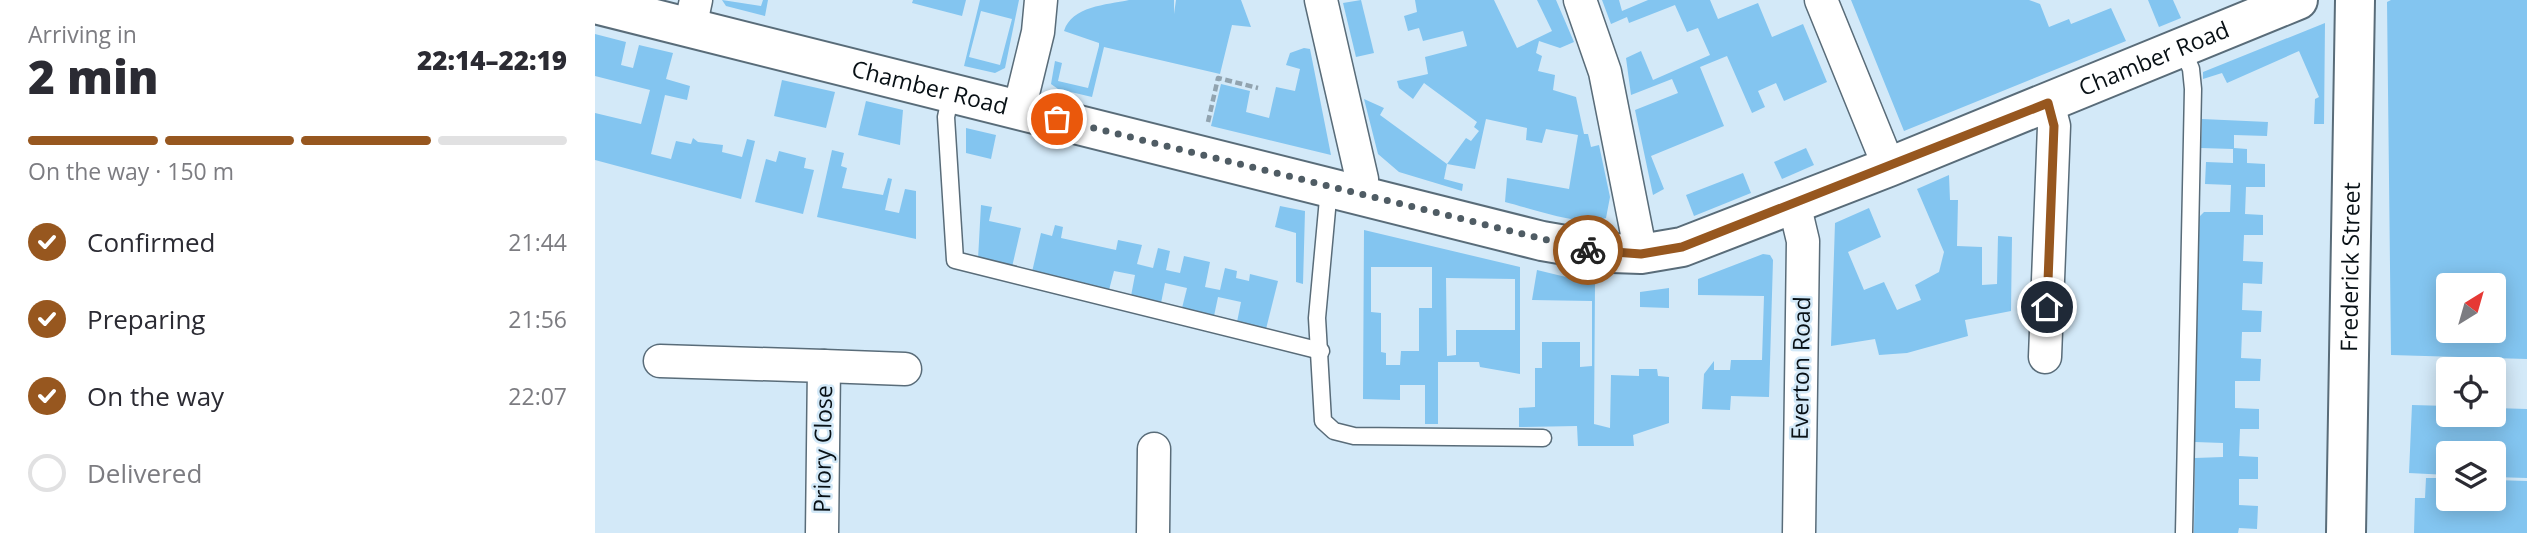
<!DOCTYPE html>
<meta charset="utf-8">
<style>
:root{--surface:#fff;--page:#f2f2f3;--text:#2b2b33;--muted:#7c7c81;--line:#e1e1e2;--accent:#97571f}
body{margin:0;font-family:"Open Sans",sans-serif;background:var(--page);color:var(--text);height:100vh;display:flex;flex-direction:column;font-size:26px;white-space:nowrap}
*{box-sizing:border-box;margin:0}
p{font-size:23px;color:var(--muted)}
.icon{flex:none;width:38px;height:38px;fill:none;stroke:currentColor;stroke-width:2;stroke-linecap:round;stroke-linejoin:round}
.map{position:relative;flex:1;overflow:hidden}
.drawer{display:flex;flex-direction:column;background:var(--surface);width:595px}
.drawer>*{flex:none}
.needle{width:46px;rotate:37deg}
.controls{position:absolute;left:1841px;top:273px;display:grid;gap:14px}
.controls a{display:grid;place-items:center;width:70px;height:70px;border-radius:7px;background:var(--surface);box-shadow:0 4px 18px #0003;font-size:35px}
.pin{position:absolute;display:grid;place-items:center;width:60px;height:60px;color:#fff;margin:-30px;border:4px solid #fff;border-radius:50%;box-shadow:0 2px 7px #0007}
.courier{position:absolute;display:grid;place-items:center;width:70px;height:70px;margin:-35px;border:5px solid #97571f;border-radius:50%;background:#fff;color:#222;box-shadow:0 2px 9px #0007}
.overview em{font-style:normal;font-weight:800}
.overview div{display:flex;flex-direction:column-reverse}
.overview{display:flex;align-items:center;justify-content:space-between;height:119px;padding:0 28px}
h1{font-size:46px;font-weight:800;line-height:52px}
.bar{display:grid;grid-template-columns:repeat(4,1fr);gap:10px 7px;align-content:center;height:84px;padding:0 28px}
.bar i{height:9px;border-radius:5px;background:var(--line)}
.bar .on{background:var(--accent)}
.bar p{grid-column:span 4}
ol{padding:0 28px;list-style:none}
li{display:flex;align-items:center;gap:21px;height:77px}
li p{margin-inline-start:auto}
li .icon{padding:7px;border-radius:50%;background:var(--accent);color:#fff;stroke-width:4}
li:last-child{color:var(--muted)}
li i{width:38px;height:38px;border:4px solid var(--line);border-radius:50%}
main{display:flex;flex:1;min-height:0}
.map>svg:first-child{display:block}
</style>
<main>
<section class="drawer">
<div class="overview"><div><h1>2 min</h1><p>Arriving in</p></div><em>22:14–22:19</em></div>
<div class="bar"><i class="on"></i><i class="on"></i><i class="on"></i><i></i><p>On the way · 150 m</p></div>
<ol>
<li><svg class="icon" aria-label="check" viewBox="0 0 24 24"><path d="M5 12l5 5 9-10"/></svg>Confirmed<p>21:44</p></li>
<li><svg class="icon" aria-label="check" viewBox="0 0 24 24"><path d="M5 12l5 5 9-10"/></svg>Preparing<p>21:56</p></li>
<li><svg class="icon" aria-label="check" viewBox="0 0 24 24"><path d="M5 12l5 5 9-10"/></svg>On the way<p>22:07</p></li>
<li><i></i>Delivered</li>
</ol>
</section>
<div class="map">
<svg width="1932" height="533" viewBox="0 0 1932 533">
<rect width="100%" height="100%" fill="#d3e9f8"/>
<g fill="#83c5f0" fill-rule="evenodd">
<polygon points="127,0 166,6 168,0 173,0 170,16 131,6"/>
<polygon points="318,0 371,0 367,16 317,3"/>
<path d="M 385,0 L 424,0 L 410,68 L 400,73 L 369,66 ZM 386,11 L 417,19 L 405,65 L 374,57 Z"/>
<path d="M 534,0 L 579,0 L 579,14 L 581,0 L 646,0 L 656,27 L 637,25 L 625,74 L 509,47 L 497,97 L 463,89 L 456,84 L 460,61 L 467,63 L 463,81 L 493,88 L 504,46 L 504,43 L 469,31 C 477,6 511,5 534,0 Z"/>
<polygon points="766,0 779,53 761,57 748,3"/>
<path d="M 820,0 L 899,0 L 922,48 L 957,31 L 942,0 L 961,0 L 979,42 L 965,48 L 944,41 L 941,53 L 947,56 L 943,71 L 960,75 L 958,90 L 981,97 L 989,134 L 993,134 L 996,147 L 1004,145 L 1015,197 L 1011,218 C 988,228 935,208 910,202 L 912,178 L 974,189 L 983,135 L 951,129 L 947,143 L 931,140 L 932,128 L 891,119 L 880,169 L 852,164 L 849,179 L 868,184 L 867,191 L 804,172 L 783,154 L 769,99 L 789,108 L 785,115 L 852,164 L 871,138 L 876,141 L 884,131 L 879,127 L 882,122 L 829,83 L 818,99 L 804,88 L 802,81 L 833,74 L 830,57 L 872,46 L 868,31 L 828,41 L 824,28 L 813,31 L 809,16 L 822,12 Z"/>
<polygon points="1007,0 1024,0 1027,11 1053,0 1115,0 1123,19 1163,3 1177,37 1208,24 1232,82 1189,101 1181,83 1163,91 1170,107 1157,113 1132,56 1105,67 1129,126 1056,156 1069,189 1058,195 1040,110 1083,93 1077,79 1036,95 1031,58 1046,51 1058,80 1115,55 1103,28 1092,32 1080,5 1034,23 1032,17 1016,24"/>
<polygon points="1256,0 1434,0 1445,4 1454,27 1474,19 1476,24 1516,8 1531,41 1309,131"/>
<polygon points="1553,0 1578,0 1586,18 1564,27"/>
<path d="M 1796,0 L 1932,0 L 1932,359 L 1796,355 L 1792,2 ZM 1853,285 L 1899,285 L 1899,331 L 1853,331 Z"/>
<polygon points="1730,23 1729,124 1719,124 1720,99 1724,97 1704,51 1632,83 1627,73 1608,79 1608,72"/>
<polygon points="0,34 31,42 26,65 38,68 44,45 78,53 71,79 95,86 92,100 70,95 56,154 76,159 81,141 96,144 98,138 103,142 128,145 127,152 147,157 152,139 160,141 146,199 0,160 0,113 46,124 55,90 0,76"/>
<polygon points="709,48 715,49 736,155 616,126 626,84 655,91 651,112 674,118 681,87 700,91 705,69 691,65 695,53"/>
<polygon points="187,80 240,92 231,128 179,116"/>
<polygon points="271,101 308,110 305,145 263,135"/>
<polygon points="1607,119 1673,122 1672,136 1639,135 1639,148 1652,149 1652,163 1670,164 1670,187 1651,187 1650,214 1668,215 1668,235 1649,235 1648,261 1668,262 1667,284 1648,283 1647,310 1667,311 1666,332 1647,332 1646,358 1666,359 1665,381 1640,381 1640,408 1664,409 1664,429 1645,429 1644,456 1663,457 1663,479 1644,479 1644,505 1663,506 1662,529 1644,528 1643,533 1599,533 1600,458 1628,457 1628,443 1600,442 1604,217 1609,212 1635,212 1636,185 1610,184 1611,162 1638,163 1638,149 1606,148"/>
<polygon points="371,128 401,135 396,159 371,153"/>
<polygon points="1211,148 1219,165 1187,179 1179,162"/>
<polygon points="237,150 249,153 246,166 252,168 247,188 288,195 293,178 297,179 290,210 304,213 310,189 321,191 321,239 222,217"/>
<polygon points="184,151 211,158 209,168 219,170 208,214 160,202 171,159 181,162"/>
<polygon points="1148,173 1156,193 1099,216 1091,195"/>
<polygon points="1354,175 1355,200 1363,200 1362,246 1387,247 1387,285 1402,284 1403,236 1417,237 1416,311 1370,320 1373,336 1312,353 1284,355 1280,339 1236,346 1240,223 1274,208 1286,237 1253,252 1269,290 1289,282 1302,310 1326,300 1320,285 1344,272 1349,252 1322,189"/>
<polygon points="386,205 397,207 394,221 426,228 417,267 383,259"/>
<polygon points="685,206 710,211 708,284 701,282 701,233 680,227"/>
<polygon points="460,225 468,227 466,238 521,250 523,240 547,245 542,264 558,268 563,248 575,251 571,270 585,273 589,256 615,262 610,287 625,290 630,268 642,271 641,278 654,281 655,274 683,281 671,329 642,322 646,302 623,297 619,316 587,308 592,288 570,283 566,303 536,296 540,275 519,271 514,290 437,272 446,233 457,236"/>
<path d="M 769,230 L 925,267 L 925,374 L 885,367 L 884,362 L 843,362 L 843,424 L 830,424 L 830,385 L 805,385 L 805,400 L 768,399 ZM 776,267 L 837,267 L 837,308 L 824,308 L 824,351 L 806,351 L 805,365 L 791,365 L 791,353 L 786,352 L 786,313 L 776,312 ZM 851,278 L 920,279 L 920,330 L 861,330 L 861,355 L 852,356 Z"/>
<polygon points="1168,254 1175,255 1178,260 1174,397 1136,396 1135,410 1107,409 1109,374 1119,361 1119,370 1135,370 1136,360 1167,360 1169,296 1103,295 1103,279"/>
<polygon points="942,270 1000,284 999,424 1015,428 1016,375 1044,376 1044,369 1062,369 1063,376 1074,377 1074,423 1038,435 1039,446 983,446 982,426 924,427 924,408 940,407 940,368 947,368 947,342 985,342 985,367 997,366 997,301 937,300"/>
<polygon points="1074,288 1074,308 1045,307 1045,292"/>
<polygon points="1817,405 1853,406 1853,415 1899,415 1899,408 1932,409 1932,478 1899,477 1899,453 1853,453 1853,475 1814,473"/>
<polygon points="1831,478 1853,478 1853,499 1899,499 1899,480 1932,481 1932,533 1819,533 1820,498 1830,498"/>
</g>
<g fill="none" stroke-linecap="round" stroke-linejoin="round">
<g stroke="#596c79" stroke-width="19">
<g id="service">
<polyline points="1587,48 1596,69 1598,89 1589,533"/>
<polyline points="356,94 351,117 360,260 726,351"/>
<polyline points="734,188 722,318 728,421 739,431 759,436 948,438"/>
</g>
</g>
<g stroke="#596c79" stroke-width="35">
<g id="minor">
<polyline points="726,0 767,179 764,196"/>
<polyline points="985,0 1010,72 1046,254"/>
<polyline points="1226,0 1294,167"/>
<polyline points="95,28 101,0"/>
<polyline points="424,110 443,32 446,0"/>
<polyline points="1199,203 1208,241 1204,533"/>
<polyline points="1450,357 1459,126 1453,103"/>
<polyline points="65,361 229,366 227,533"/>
<polyline points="229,366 310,369"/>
<polyline points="558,533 559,449"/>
</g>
</g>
<g stroke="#596c79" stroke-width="42">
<g id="tertiary">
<path id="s1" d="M 0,4 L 947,241 L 1017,253 L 1046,254 L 1087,247 L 1294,167 L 1703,0"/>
</g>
</g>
<g stroke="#596c79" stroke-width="42">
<g id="secondary">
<path id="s2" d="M 1751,533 L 1760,0"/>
</g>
</g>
<polyline stroke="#91a3af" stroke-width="4.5" stroke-dasharray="7 3.5" stroke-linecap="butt" points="613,122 623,78 663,88"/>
<use href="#service" stroke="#fff" stroke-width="16"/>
<use href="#minor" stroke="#fff" stroke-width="32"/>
<use href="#tertiary" stroke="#fff" stroke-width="38"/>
<use href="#secondary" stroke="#fff" stroke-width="38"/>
</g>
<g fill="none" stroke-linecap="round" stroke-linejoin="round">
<polyline stroke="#4f5c64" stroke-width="7" stroke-dasharray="0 12.6" points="462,119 993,250"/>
<polyline stroke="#97571f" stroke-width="9" points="993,250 1046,254 1087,247 1453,103 1459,126 1452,307"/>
</g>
<g text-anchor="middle" stroke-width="5" stroke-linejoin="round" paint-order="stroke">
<g font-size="23" fill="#081015" stroke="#d3e9f8">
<text dy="8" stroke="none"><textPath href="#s1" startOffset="1626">Chamber Road</textPath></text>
<text dy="8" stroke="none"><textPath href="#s1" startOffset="345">Chamber Road</textPath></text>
<text dy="8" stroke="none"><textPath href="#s2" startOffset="266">Frederick Street</textPath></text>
<text transform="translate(1206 368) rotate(-89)" y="8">Everton Road</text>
<text transform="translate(228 449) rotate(-89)" y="8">Priory Close</text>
</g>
</g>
</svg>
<div class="controls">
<a><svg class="needle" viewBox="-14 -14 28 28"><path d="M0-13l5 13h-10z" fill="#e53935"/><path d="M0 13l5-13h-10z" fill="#7c7c81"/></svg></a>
<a><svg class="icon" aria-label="locate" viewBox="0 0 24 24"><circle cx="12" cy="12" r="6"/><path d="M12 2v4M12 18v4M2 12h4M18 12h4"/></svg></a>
<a><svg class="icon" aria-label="layers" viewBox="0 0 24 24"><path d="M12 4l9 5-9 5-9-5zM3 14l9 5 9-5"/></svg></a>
</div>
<div class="pin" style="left:462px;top:119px;background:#ea580c"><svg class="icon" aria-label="bag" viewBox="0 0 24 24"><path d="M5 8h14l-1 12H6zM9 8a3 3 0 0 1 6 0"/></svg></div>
<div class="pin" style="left:1452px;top:307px;background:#1f2937"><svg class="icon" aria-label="home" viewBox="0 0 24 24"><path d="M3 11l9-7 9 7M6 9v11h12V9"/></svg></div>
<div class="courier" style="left:993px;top:250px"><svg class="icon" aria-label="bike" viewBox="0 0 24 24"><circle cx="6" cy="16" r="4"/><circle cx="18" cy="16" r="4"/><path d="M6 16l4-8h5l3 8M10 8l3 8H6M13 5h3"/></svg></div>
</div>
</main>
